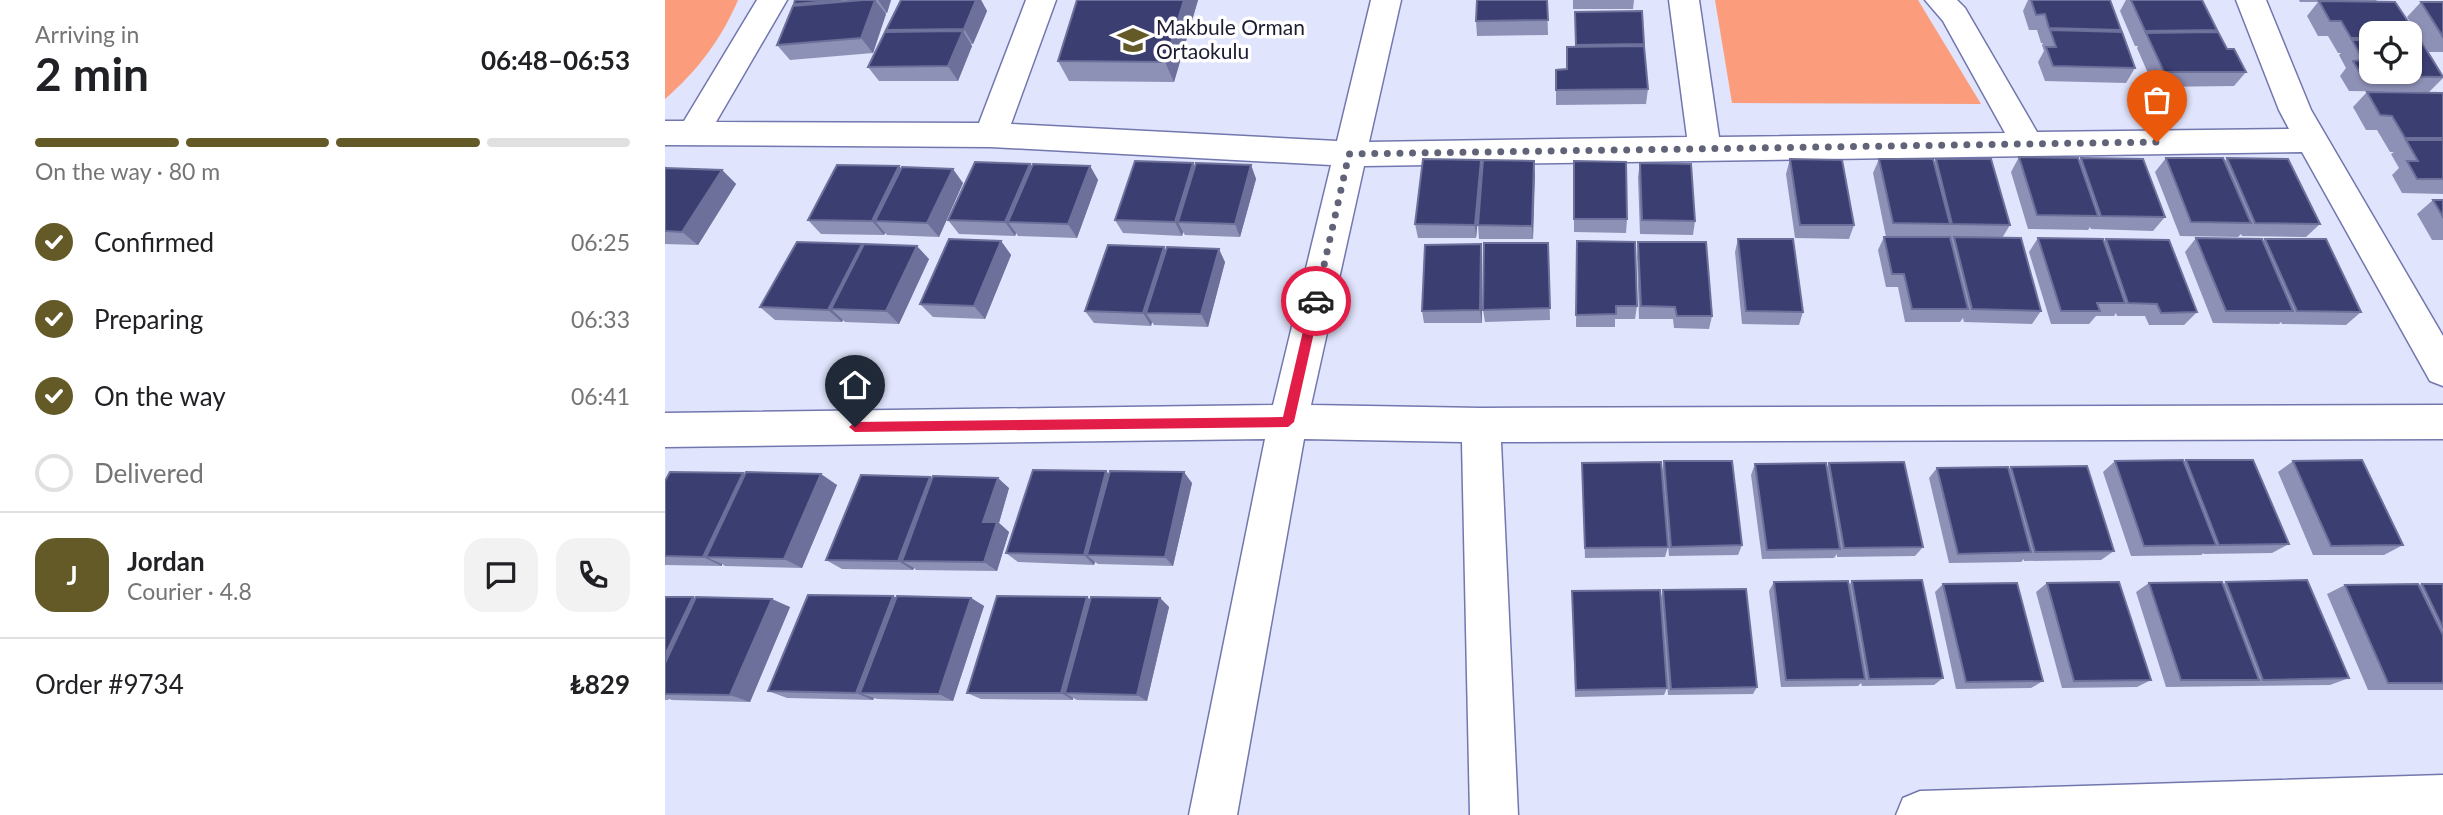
<!DOCTYPE html>
<meta charset="utf-8">
<style>
:root{--surface:#fff;--page:#f2f2f2;--text:#202124;--muted:#757577;--line:#e0e0e0;--accent:#635a27}
body{margin:0;font-family:Lato,sans-serif;background:var(--page);color:var(--text);height:100vh;display:flex;flex-direction:column;font-size:26px;white-space:nowrap}
*{box-sizing:border-box;margin:0}
p{font-size:23px;color:var(--muted)}
.icon{flex:none;width:38px;height:38px;fill:none;stroke:currentColor;stroke-width:2;stroke-linecap:round;stroke-linejoin:round}
.map{position:relative;flex:1;overflow:hidden}
.sheet{display:flex;flex-direction:column;background:var(--surface);width:665px}
.sheet>*{flex:none}
.buttons{position:absolute;left:1694px;top:21px;display:grid;gap:14px}
.buttons a{display:grid;place-items:center;width:63px;height:63px;border-radius:14px;background:var(--surface);box-shadow:0 2px 5px #0004;font-size:35px}
.pin{position:absolute;display:grid;place-items:center;width:60px;height:60px;color:#fff;margin:-72px -30px;border-radius:50% 50% 50% 0;rotate:-45deg;box-shadow:0 0 7px #0007}
.pin .icon{rotate:45deg}
.courier{position:absolute;display:grid;place-items:center;width:70px;height:70px;margin:-35px;border:5px solid #e11d48;border-radius:50%;background:#fff;color:#222;box-shadow:0 2px 9px #0007}
.headline em{font-style:normal;font-weight:700}
.headline div{display:flex;flex-direction:column-reverse}
.headline{display:flex;align-items:center;justify-content:space-between;height:119px;padding:0 35px}
h1{font-size:46px;font-weight:700;line-height:52px}
.bar{display:grid;grid-template-columns:repeat(4,1fr);gap:10px 7px;align-content:center;height:84px;padding:0 35px}
.bar i{height:9px;border-radius:5px;background:var(--line)}
.bar .selected{background:var(--accent)}
.bar p{grid-column:span 4}
.line{display:flex;align-items:center;gap:18px;padding:0 35px;border-top:2px solid var(--line)}
.line div{flex:1}
.round{display:grid;place-items:center;flex:none;width:74px;height:74px;border-radius:21px;background:var(--page)}
ol{padding:0 35px;list-style:none}
li{display:flex;align-items:center;gap:21px;height:77px}
li p{margin-inline-start:auto}
li .icon{padding:7px;border-radius:50%;background:var(--accent);color:#fff;stroke-width:4}
li:last-child{color:var(--muted)}
li i{width:38px;height:38px;border:4px solid var(--line);border-radius:50%}
main{display:flex;flex:1;min-height:0}
.map>svg:first-child{display:block}
</style>
<main>
<section class="sheet">
<div class="headline"><div><h1>2 min</h1><p>Arriving in</p></div><em>06:48–06:53</em></div>
<div class="bar"><i class="selected"></i><i class="selected"></i><i class="selected"></i><i></i><p>On the way · 80 m</p></div>
<ol>
<li><svg class="icon" aria-label="check" viewBox="0 0 24 24"><path d="M5 12l5 5 9-10"/></svg>Confirmed<p>06:25</p></li>
<li><svg class="icon" aria-label="check" viewBox="0 0 24 24"><path d="M5 12l5 5 9-10"/></svg>Preparing<p>06:33</p></li>
<li><svg class="icon" aria-label="check" viewBox="0 0 24 24"><path d="M5 12l5 5 9-10"/></svg>On the way<p>06:41</p></li>
<li><i></i>Delivered</li>
</ol>
<div class="line" style="height:126px"><b class="round" style="background:var(--accent);color:#fff">J</b><div><b>Jordan</b><p>Courier · 4.8</p></div><a class="round"><svg class="icon" aria-label="chat" viewBox="0 0 24 24"><path d="M4 5h16v11H9l-5 4z"/></svg></a><a class="round"><svg class="icon" aria-label="phone" viewBox="0 0 24 24"><path d="M5 4h4l2 5-3 2q2 4 5 5l2-3 5 2v4C11 20 4 13 5 4z"/></svg></a></div>
<div class="line" style="height:91px"><div>Order #9734</div><b>₺829</b></div>
</section>
<div class="map">
<svg width="1778" height="815" viewBox="0 0 1778 815">
<rect width="100%" height="100%" fill="#e0e4fc"/>
<g fill="#fb9d7d">
<path d="M 0,0 L 73,0 C 56,40 32,71 0,99 Z"/>
<polygon points="1050,0 1253,0 1316,104 1067,103"/>
</g>
<g fill="none" stroke-linecap="round" stroke-linejoin="round">
<g stroke="#7277ae" stroke-width="3">
<g id="street">
<polygon points="92,0 122,0 51,122 314,123 361,0 391,0 346,124 672,141 706,0 736,0 704,142 1022,137 1004,0 1034,0 1054,137 1340,133 1278,21 1260,0 1292,0 1300,8 1372,132 1624,129 1614,110 1571,0 1601,0 1646,110 1778,336 1778,386 1765,381 1637,152 699,166 646,405 816,408 1778,405 1778,439 836,442 853,815 805,815 797,442 639,439 572,815 524,815 600,439 0,447 0,413 608,405 666,165 326,147 0,145 0,121 19,121"/>
<polygon points="1778,775 1778,815 1231,815 1238,798 1255,791"/>
</g>
</g>
<use href="#street" fill="#fff" fill-rule="evenodd"/>
</g>
<g fill="#8e91b6" fill-rule="evenodd">
<polygon points="130,0 226,0 222,13 220,13 221,14 208,53 125,60 112,45 130,5 129,4"/>
<polygon points="236,0 316,0 322,11 308,44 306,44 307,46 293,81 214,81 203,67 223,32 221,30"/>
<polygon points="412,0 533,0 509,82 404,81 393,61"/>
<polygon points="882,0 883,35 812,36 811,21"/>
<polygon points="908,0 969,0 968,9 908,9"/>
<polygon points="1363,0 1445,0 1456,30 1455,32 1470,68 1461,83 1380,81 1373,62 1379,51 1377,45 1378,43 1376,43 1372,30 1364,30 1358,11"/>
<polygon points="1461,0 1537,0 1552,30 1551,32 1562,49 1581,72 1569,86 1489,87 1472,48 1473,46 1470,46 1455,11"/>
<path d="M 1634,0 L 1712,0 L 1711,1 L 1754,38 L 1752,41 L 1778,78 L 1764,92 L 1684,91 L 1675,76 L 1681,68 L 1674,55 L 1676,53 L 1673,53 L 1663,36 L 1653,36 L 1642,16 L 1653,2 L 1635,2 ZM 1706,33 L 1745,33 L 1745,72 L 1706,72 Z"/>
<polygon points="1756,2 1778,2 1778,52 1764,52 1742,17"/>
<polygon points="910,12 979,44 983,89 981,104 891,105 891,70 902,69 910,47"/>
<polygon points="1702,92 1778,93 1778,194 1737,193 1727,175 1734,168 1726,154 1729,152 1725,152 1712,130 1701,130 1688,107"/>
<polygon points="1354,157 1414,161 1416,158 1500,217 1488,231 1426,229 1425,227 1423,230 1363,229 1346,172"/>
<polygon points="1501,158 1560,161 1562,158 1655,224 1641,237 1577,236 1576,234 1573,237 1515,236 1490,172"/>
<polygon points="1125,159 1189,225 1184,239 1130,238 1121,174"/>
<polygon points="1214,159 1269,163 1271,159 1345,225 1337,238 1376,311 1367,324 1299,322 1298,318 1295,322 1240,322 1233,287 1221,287 1213,250 1219,237 1221,237 1208,173"/>
<polygon points="816,160 817,173 869,161 868,239 814,239 813,225 816,183 811,238 753,238 750,224"/>
<polygon points="909,161 962,219 961,233 909,232"/>
<polygon points="528,163 530,167 586,165 591,179 575,237 520,235 518,232 517,236 458,233 450,220"/>
<polygon points="975,163 1030,221 1028,235 975,234 973,177"/>
<polygon points="365,164 367,166 425,166 433,180 412,238 353,236 351,233 350,236 294,234 283,220"/>
<polygon points="0,168 57,170 71,184 33,245 0,244"/>
<polygon points="236,169 298,183 274,237 222,235 220,233 219,235 156,234 143,220"/>
<polygon points="1768,200 1778,200 1778,240 1767,240 1752,214"/>
<polygon points="1373,238 1439,243 1441,239 1532,312 1519,325 1484,325 1480,316 1452,316 1451,313 1449,316 1431,316 1424,324 1386,324 1364,252"/>
<polygon points="1531,238 1598,242 1600,239 1696,312 1681,325 1617,324 1616,322 1614,324 1548,323 1520,252"/>
<polygon points="1073,239 1138,312 1134,325 1077,324 1070,252"/>
<polygon points="336,241 346,255 320,319 268,317 255,304"/>
<polygon points="912,241 972,306 970,319 950,319 950,327 911,327"/>
<polygon points="973,242 1047,316 1044,329 1009,328 1008,319 974,319 972,256"/>
<polygon points="883,243 885,320 820,322 818,310"/>
<polygon points="198,246 264,259 234,324 180,322 178,320 177,322 110,320 95,307"/>
<polygon points="501,250 560,262 543,327 489,325 487,322 486,326 429,323 420,311"/>
<polygon points="817,257 817,323 759,323 757,311"/>
<polygon points="1521,460 1624,544 1607,553 1539,554 1539,553 1536,555 1466,556 1438,472 1450,461 1518,462"/>
<polygon points="999,461 1077,545 1073,555 1004,556 997,472"/>
<polygon points="1628,461 1738,545 1719,555 1648,555 1613,472"/>
<polygon points="917,463 1003,547 1000,557 920,558"/>
<polygon points="1164,463 1258,547 1250,556 1172,557 1172,554 1169,558 1097,559 1086,475 1090,464 1162,468"/>
<polygon points="1346,467 1449,551 1436,560 1359,561 1359,559 1356,562 1284,563 1264,478 1272,468 1344,469"/>
<polygon points="441,471 444,474 527,483 508,566 433,564 430,562 429,565 353,562 341,553"/>
<polygon points="80,474 172,485 137,568 60,566 57,564 57,566 0,565 0,481"/>
<polygon points="265,477 267,479 344,488 334,523 344,532 332,571 251,570 249,568 248,570 177,569 161,560"/>
<polygon points="1187,581 1278,678 1269,685 1197,686 1196,683 1193,686 1116,687 1104,591 1109,582 1184,585"/>
<polygon points="1561,582 1684,678 1665,685 1501,687 1471,592 1484,583 1558,584"/>
<polygon points="1382,583 1486,680 1472,687 1397,688 1371,592"/>
<polygon points="1278,584 1378,681 1366,688 1291,689 1270,592"/>
<polygon points="1757,584 1778,584 1778,690 1703,690 1662,594 1680,585 1754,585"/>
<polygon points="998,590 1092,687 1088,694 1003,695 996,598"/>
<polygon points="907,591 1002,688 999,695 910,697"/>
<polygon points="228,596 231,598 306,598 319,606 288,701 212,699 209,698 208,700 122,698 103,691"/>
<polygon points="0,597 28,597 31,599 125,607 85,702 7,700 4,699 3,700 0,700"/>
<polygon points="495,598 504,607 482,701 412,700 408,698 408,700 316,699 302,693 425,599"/>
</g>
<g fill="#6c709a">
<polygon points="210,0 221,14 208,53 196,38"/>
<polygon points="213,0 226,0 222,13"/>
<polygon points="311,0 316,0 322,11 308,44 299,29"/>
<polygon points="519,0 533,0 509,82 500,62"/>
<polygon points="298,31 307,46 293,81 283,66"/>
<polygon points="816,160 817,174 811,238 810,225"/>
<polygon points="869,161 870,175 868,239 867,226"/>
<polygon points="528,163 534,177 513,222 518,232 517,236 510,222"/>
<polygon points="365,164 374,178 343,222 351,233 350,236 340,222"/>
<polygon points="586,165 591,179 575,237 570,224"/>
<polygon points="234,166 246,181 210,221 220,233 219,235 207,221"/>
<polygon points="425,166 433,180 412,238 403,224"/>
<polygon points="288,169 298,183 274,237 262,223"/>
<polygon points="57,170 71,184 33,245 17,232"/>
<polygon points="336,241 346,255 320,319 309,306"/>
<polygon points="197,244 210,258 166,309 178,320 177,322 163,310"/>
<polygon points="816,244 817,257 817,323 815,310"/>
<polygon points="252,246 264,259 234,324 221,311"/>
<polygon points="499,247 506,261 481,313 487,322 486,326 478,313"/>
<polygon points="554,249 560,262 543,327 536,314"/>
<polygon points="441,471 451,482 422,555 430,562 429,565 419,555"/>
<polygon points="519,472 527,483 508,566 500,557"/>
<polygon points="78,473 95,483 41,557 57,564 57,566 38,557"/>
<polygon points="156,474 172,485 137,568 119,559"/>
<polygon points="265,477 278,487 237,561 249,568 248,570 233,561"/>
<polygon points="333,478 344,488 334,523 344,532 332,571 319,562 318,522"/>
<polygon points="228,596 243,604 195,693 209,698 208,700 191,693"/>
<polygon points="28,597 47,606 0,694 0,655"/>
<polygon points="422,597 432,605 400,693 408,698 408,700 396,693"/>
<polygon points="306,598 319,606 288,701 274,694"/>
<polygon points="495,598 504,607 482,701 472,695"/>
<polygon points="107,599 125,607 85,702 65,695"/>
</g>
<g fill="#3b3e70" stroke="#6c709a" stroke-width="2">
<polygon points="130,0 176,0 129,4"/>
<polygon points="198,0 210,0 196,38 112,45 128,6"/>
<polygon points="236,0 311,0 299,29 221,30"/>
<polygon points="412,0 519,0 500,62 393,61"/>
<polygon points="812,0 882,0 883,20 811,21"/>
<polygon points="1366,0 1445,0 1456,30 1384,28 1380,14 1371,15"/>
<polygon points="1466,0 1537,0 1552,30 1480,31"/>
<polygon points="1654,1 1730,2 1754,38 1745,38 1745,33 1706,33 1706,38 1686,38 1676,21 1665,21"/>
<polygon points="1756,2 1778,2 1778,37"/>
<polygon points="977,11 979,44 911,45 910,12"/>
<polygon points="1385,30 1457,32 1470,68 1388,66 1381,47 1391,47"/>
<polygon points="298,31 283,66 203,67 220,32"/>
<polygon points="1553,32 1562,49 1569,49 1581,72 1499,72 1481,33"/>
<polygon points="1687,40 1706,40 1706,72 1745,72 1745,40 1756,41 1778,77 1697,76 1688,61 1698,60"/>
<polygon points="979,46 983,89 891,90 891,70 902,69 902,47"/>
<polygon points="1702,92 1778,93 1778,138 1740,138 1727,116 1715,115"/>
<polygon points="1741,140 1778,140 1778,179 1752,179 1742,161 1753,161"/>
<polygon points="1354,157 1413,158 1433,216 1372,215"/>
<polygon points="1416,158 1478,159 1500,217 1436,216"/>
<polygon points="1501,158 1558,158 1586,223 1526,222"/>
<polygon points="1562,158 1623,159 1655,224 1590,223"/>
<polygon points="758,159 816,160 810,225 750,224"/>
<polygon points="1125,159 1177,160 1189,225 1135,225"/>
<polygon points="1214,159 1268,159 1285,224 1228,223"/>
<polygon points="1271,159 1326,159 1345,225 1287,224"/>
<polygon points="818,160 869,161 867,226 813,225"/>
<polygon points="470,161 528,163 510,222 450,220"/>
<polygon points="909,161 961,162 962,219 909,219"/>
<polygon points="310,162 365,164 340,222 283,220"/>
<polygon points="531,163 586,165 570,224 513,222"/>
<polygon points="975,163 1026,164 1030,221 977,220"/>
<polygon points="368,164 425,166 403,224 343,222"/>
<polygon points="172,165 234,166 207,221 143,220"/>
<polygon points="237,167 288,169 262,223 210,221"/>
<polygon points="0,168 57,170 17,232 0,231"/>
<polygon points="1768,200 1778,200 1778,217"/>
<polygon points="1219,237 1285,237 1303,309 1247,309 1239,274 1227,274"/>
<polygon points="1289,237 1356,238 1376,311 1307,309"/>
<polygon points="1373,238 1438,239 1460,303 1432,303 1435,311 1396,311"/>
<polygon points="1531,238 1597,239 1628,311 1561,311"/>
<polygon points="284,239 336,241 309,306 255,304"/>
<polygon points="1073,239 1128,239 1138,312 1081,311"/>
<polygon points="1441,239 1504,240 1532,312 1496,313 1492,304 1463,303"/>
<polygon points="1600,239 1661,239 1696,312 1632,311"/>
<polygon points="912,241 970,242 972,306 951,306 951,314 911,315"/>
<polygon points="132,242 197,244 163,310 95,307"/>
<polygon points="973,242 1041,242 1047,316 1012,316 1010,307 976,306"/>
<polygon points="819,243 883,243 885,308 818,310"/>
<polygon points="199,244 252,246 221,311 166,309"/>
<polygon points="816,244 815,310 757,311 760,245"/>
<polygon points="443,245 499,247 478,313 420,311"/>
<polygon points="502,247 554,249 536,314 481,313"/>
<polygon points="1518,460 1551,545 1479,546 1450,461"/>
<polygon points="1521,460 1588,460 1624,544 1554,545"/>
<polygon points="1697,460 1738,545 1666,546 1628,461"/>
<polygon points="999,461 1067,461 1077,545 1006,547"/>
<polygon points="996,462 1003,547 920,548 917,463"/>
<polygon points="1239,462 1258,547 1179,548 1164,463"/>
<polygon points="1161,463 1175,549 1102,550 1090,464"/>
<polygon points="1422,466 1449,551 1370,552 1346,467"/>
<polygon points="1343,467 1366,552 1293,554 1272,468"/>
<polygon points="368,470 441,471 419,555 341,553"/>
<polygon points="445,471 519,472 500,557 422,555"/>
<polygon points="5,472 78,473 38,557 0,556 0,481"/>
<polygon points="81,472 156,474 119,559 41,557"/>
<polygon points="196,475 265,477 233,561 161,560"/>
<polygon points="268,476 333,478 318,522 332,522 319,562 237,561"/>
<polygon points="1257,580 1278,678 1204,679 1187,581"/>
<polygon points="1642,580 1684,678 1598,680 1561,582"/>
<polygon points="1183,581 1200,679 1121,680 1109,582"/>
<polygon points="1454,582 1486,680 1409,681 1382,583"/>
<polygon points="1557,582 1594,680 1516,680 1484,583"/>
<polygon points="1352,583 1378,681 1301,682 1278,584"/>
<polygon points="1753,584 1778,635 1778,683 1723,683 1680,585"/>
<polygon points="1757,584 1778,584 1778,628"/>
<polygon points="1081,589 1092,687 1006,689 998,590"/>
<polygon points="995,590 1002,688 911,690 907,591"/>
<polygon points="143,595 228,596 191,693 103,691"/>
<polygon points="232,596 306,598 274,694 195,693"/>
<polygon points="332,596 422,597 396,693 302,693"/>
<polygon points="0,597 28,597 0,655"/>
<polygon points="31,597 107,599 65,695 0,694 0,663"/>
<polygon points="426,597 495,598 472,695 400,693"/>
</g>
<polygon fill="#e11d48" points="651,296 656,301 629,422 623,427 190,432 184,427 190,422 618,417 645,301"/>
<g fill="none" stroke-linecap="round" stroke-linejoin="round">
<polyline stroke="#616379" stroke-width="7" stroke-dasharray="0 12.6" points="651,301 684,154 1492,142"/>
</g>
<defs>
<g id="school-bare" transform="scale(2.415)"><path d="M0-5L7-2L0 1L-7-2ZM-4 1L0 2.5L4 1V4Q0 6-4 4Z" fill="#635a27" stroke="#fff" stroke-width="2.5" paint-order="stroke"/></g>
</defs>
<g fill-rule="evenodd">
<use href="#school-bare" x="468" y="40"/>
</g>
<g text-anchor="middle" stroke-width="7" stroke-linejoin="round" paint-order="stroke">
<g font-size="21" fill="#1c1d33" stroke="#fff" text-anchor="start">
<text x="491" y="35">Makbule Orman<tspan x="491" dy="24">Ortaokulu</tspan></text>
</g>
</g>
</svg>
<div class="buttons">
<a><svg class="icon" aria-label="locate" viewBox="0 0 24 24"><circle cx="12" cy="12" r="6"/><path d="M12 2v4M12 18v4M2 12h4M18 12h4"/></svg></a>
</div>
<div class="pin" style="left:1492px;top:142px;background:#ea580c"><svg class="icon" aria-label="bag" viewBox="0 0 24 24"><path d="M5 8h14l-1 12H6zM9 8a3 3 0 0 1 6 0"/></svg></div>
<div class="pin" style="left:190px;top:427px;background:#1f2937"><svg class="icon" aria-label="home" viewBox="0 0 24 24"><path d="M3 11l9-7 9 7M6 9v11h12V9"/></svg></div>
<div class="courier" style="left:651px;top:301px"><svg class="icon" aria-label="car" viewBox="0 0 24 24"><path d="M5 17H2v-5l4-1 3-4h7l3 4 3 1v5h-3M9 17h6M6 11h13"/><circle cx="7" cy="17" r="2"/><circle cx="17" cy="17" r="2"/></svg></div>
</div>
</main>
